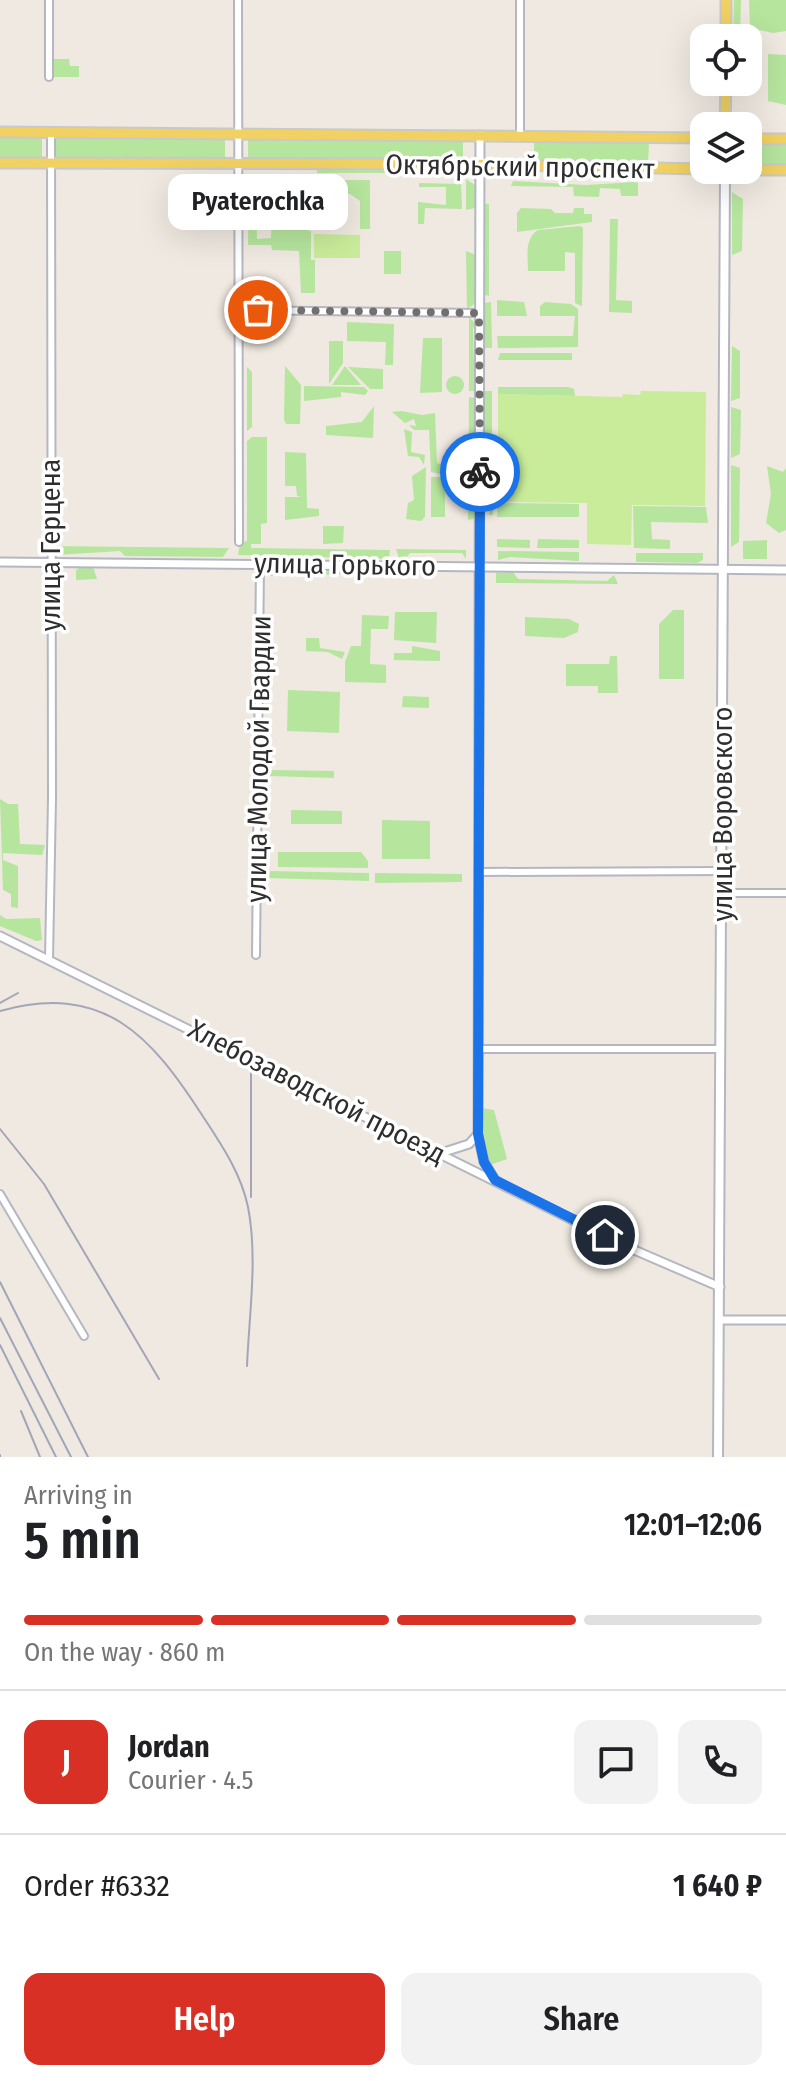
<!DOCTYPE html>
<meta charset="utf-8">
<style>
:root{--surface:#fff;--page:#f2f2f2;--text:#202124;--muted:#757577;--line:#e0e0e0;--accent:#d93025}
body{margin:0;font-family:"Fira Sans Condensed",sans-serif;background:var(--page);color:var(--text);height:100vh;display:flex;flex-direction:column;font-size:30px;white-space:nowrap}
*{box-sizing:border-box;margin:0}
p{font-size:26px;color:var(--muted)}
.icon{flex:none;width:44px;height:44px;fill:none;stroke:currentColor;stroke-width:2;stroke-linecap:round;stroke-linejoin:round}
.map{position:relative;height:1457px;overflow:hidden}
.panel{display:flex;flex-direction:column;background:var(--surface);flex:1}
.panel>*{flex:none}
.fabs{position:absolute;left:690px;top:24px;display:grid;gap:16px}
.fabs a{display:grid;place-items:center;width:72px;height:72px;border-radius:16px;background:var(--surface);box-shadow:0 8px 32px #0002;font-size:40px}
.pin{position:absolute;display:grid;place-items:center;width:68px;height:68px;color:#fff;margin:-34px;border:4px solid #fff;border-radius:50%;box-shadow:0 2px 8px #0007}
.courier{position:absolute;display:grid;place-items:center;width:80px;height:80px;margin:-40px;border:6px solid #1a73e8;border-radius:50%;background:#fff;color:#222;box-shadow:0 2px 10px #0007}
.bubble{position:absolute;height:56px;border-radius:16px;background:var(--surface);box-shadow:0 8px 32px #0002;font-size:26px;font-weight:600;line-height:56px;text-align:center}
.overview em{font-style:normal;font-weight:600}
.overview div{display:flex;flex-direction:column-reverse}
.overview{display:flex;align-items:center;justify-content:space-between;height:136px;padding:0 24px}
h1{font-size:52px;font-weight:600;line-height:60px}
.bar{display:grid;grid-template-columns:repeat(4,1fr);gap:12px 8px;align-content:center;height:96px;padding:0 24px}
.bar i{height:10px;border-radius:6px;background:var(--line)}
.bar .selected{background:var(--accent)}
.bar p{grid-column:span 4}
.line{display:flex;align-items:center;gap:20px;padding:0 24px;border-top:2px solid var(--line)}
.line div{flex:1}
.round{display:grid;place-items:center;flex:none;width:84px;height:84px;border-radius:16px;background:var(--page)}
.primary-button{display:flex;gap:16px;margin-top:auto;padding:16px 24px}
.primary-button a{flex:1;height:92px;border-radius:16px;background:var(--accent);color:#fff;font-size:32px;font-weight:600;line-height:92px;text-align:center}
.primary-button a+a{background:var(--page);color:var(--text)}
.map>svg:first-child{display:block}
</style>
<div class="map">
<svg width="786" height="1457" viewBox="0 0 786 1457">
<rect width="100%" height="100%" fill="#efe9e1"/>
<g fill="#b6e59e">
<polygon points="734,0 741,0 740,38 733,38"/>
<polygon points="749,0 786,0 786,31 773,33 750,28"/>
<polygon points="768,54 786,55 786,105 768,101"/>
<polygon points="51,59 69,59 70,66 79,66 79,77 51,77"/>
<polygon points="0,136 42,137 42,159 0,159"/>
<polygon points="55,136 225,137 225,159 56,159"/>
<polygon points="248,137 463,140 463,161 248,160"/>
<polygon points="534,141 649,143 648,163 534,161"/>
<polygon points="751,144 786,144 786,165 751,164"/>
<polygon points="317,169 459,171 459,173 317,173"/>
<polygon points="249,179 300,179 300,182 256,182 257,239 271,238 272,203 307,203 308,206 309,179 333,180 333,194 327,194 327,199 314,200 314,230 307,230 311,231 311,260 315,260 315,293 301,293 299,251 272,250 271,245 248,245"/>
<polygon points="466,179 475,185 475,208 466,210"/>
<polygon points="338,180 370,180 370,229 360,229 360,201 350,194 338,194"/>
<polygon points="513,181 586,185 634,182 638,183 638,196 621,196 620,189 600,188 599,197 574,196 573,187 511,186"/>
<polygon points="419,183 461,184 462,209 425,208 424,224 418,224 418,202 446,205 446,187 419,187"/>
<polygon points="732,192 743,199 742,251 732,255"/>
<polygon points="482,203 489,204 489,296 482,294"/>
<polygon points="521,208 551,209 555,213 573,213 574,208 584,208 584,214 592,214 592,222 517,232 517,213"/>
<polygon points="610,219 618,219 616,300 632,301 632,313 609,312"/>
<path d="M 580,226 L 583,228 L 582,306 L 575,303 L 575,253 L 565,252 L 565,271 L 528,271 C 528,256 524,239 538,230 Z"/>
<rect x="384" y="251" width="17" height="23"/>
<polygon points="466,251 476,255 476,303 467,309"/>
<polygon points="497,300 524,302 527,316 497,316"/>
<polygon points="491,302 492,348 485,348 483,303"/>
<polygon points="545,302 571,304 578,309 578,347 498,348 497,336 573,336 575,316 540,316 540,306"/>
<polygon points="469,317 476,324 473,328 475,391 469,391"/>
<polygon points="347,322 394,324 393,365 385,365 386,342 347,341"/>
<polygon points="423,338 442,338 442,392 420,393"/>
<polygon points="329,341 343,341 343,363 329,384"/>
<polygon points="732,346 740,351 740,398 731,401"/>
<polygon points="500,353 572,353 572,360 498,360"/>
<polygon points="285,366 301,385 300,424 286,424 284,419"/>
<polygon points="345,366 361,385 332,385"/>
<polygon points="247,367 252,372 252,427 247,431"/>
<polygon points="348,367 383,369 383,389 370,389"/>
<circle cx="455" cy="385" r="9"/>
<polygon points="304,386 364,387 368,391 365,395 341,392 341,397 304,401"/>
<polygon points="498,387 568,387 574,389 575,396 498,394"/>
<polygon points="483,391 492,391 492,435 484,435"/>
<polygon points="469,397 476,398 477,446 473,449 477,461 477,518 468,520"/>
<polygon points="374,406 373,438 326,435 326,426 362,422"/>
<polygon points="731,407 741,410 740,454 731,458"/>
<polygon points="401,411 422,415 435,413 437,463 442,465 441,474 431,472 429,430 414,430 409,425 416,426 414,419 405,423 392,412"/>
<polygon points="404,429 412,432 411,452 425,455 424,465 419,457 408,456"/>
<polygon points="252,437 267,437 267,523 261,524 261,544 251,544 251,548 390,550 389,559 238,555 240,543 247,541 247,441"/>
<polygon points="493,442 493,515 489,515 489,456 483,453 483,445"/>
<polygon points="285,452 306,453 307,508 319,509 319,516 285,520 285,497 302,497 297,496 296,486 285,486"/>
<polygon points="731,465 740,468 739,542 731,547"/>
<polygon points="767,466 783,472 786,468 786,530 779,533 766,523 771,494"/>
<polygon points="426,467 425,517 421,521 406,519 408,503 414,500 412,476"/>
<rect x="431" y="477" width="14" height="40"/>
<polygon points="498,503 579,504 579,517 497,517"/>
<polygon points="633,506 706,507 708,523 651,522 652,539 670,540 670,549 634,548"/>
<polygon points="323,526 344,526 343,543 323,544"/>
<polygon points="497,539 530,540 530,548 497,547"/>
<polygon points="538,539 579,540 579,548 537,548"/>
<polygon points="767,540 767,559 743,559 743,541"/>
<polygon points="50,546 229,548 223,557 125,556 120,551 56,555"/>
<polygon points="396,549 466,550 466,559 462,553 410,553 406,558 399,558"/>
<polygon points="498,551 579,552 579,561 510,557 498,560"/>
<polygon points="636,553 703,553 703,560 697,563 636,562"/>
<polygon points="82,566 93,567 97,579 76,580 76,570"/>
<polygon points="272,569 355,570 354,574 265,576 266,571"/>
<polygon points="513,572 518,579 607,581 614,575 618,584 496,583 496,573"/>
<polygon points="673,610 684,610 684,679 659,679 659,624"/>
<polygon points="395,612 437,612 436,643 394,640"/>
<polygon points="362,615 389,616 388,629 371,629 370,664 386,665 386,683 345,682 345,662 351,646 361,646"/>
<polygon points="525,617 569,619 579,624 578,632 564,638 525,636"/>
<polygon points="306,638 319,638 320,648 345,652 342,659 328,652 306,651"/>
<polygon points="412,646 440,651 440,661 394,660 394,653 412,653"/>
<polygon points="610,656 617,656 618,693 598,693 598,686 566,686 566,664 609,664"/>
<polygon points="288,690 340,692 339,733 287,731"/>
<polygon points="403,696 429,697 429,708 402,707"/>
<polygon points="268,770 334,771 334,778 270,776 265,774"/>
<polygon points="0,799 8,804 18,804 20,844 45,845 42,855 3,853 3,860 18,866 18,908 11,907 11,894 3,890"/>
<polygon points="291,810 342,811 342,824 291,824"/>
<polygon points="382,820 430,821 430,859 382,859"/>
<polygon points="278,852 361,852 368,861 368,868 278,867"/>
<polygon points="268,871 369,873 369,881 267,878"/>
<polygon points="375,873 462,874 462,882 375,883"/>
<polygon points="0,915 6,919 40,918 42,940 36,941 0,926"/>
<polygon points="482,1108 494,1110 507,1159 490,1165 485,1146"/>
</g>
<g fill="#c9ec9a">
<polygon points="314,234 360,235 360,258 314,258"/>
<polygon points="641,391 706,392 705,506 632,505 631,545 587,544 587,503 498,502 498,394 622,397 623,394 640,395"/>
</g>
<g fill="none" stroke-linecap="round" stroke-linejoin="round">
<g stroke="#b4b7c1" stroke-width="10">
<g id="minor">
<polyline points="49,0 49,77"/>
<polyline points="238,0 239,542"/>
<polyline points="520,0 520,136"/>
<polyline points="238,310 479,313"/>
<polyline points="479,872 723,871"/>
<polyline points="722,893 786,893"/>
<polyline points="256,955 260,563"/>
<polyline points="49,959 52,798 51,132"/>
<polyline points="478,1049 721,1049"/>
<polyline points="0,1194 84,1336"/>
</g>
</g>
<g stroke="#b4b7c1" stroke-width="11">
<g id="tertiary">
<polyline points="480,135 478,1134 484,1162 495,1180"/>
<polyline points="0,562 786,570"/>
<polyline points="0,936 625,1246 720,1287"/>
<polyline points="441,1153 469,1144 478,1134"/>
<polyline points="719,1320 786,1320"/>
</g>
</g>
<g stroke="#b4b7c1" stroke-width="12">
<polyline id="secondary" points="718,1457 725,170"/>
</g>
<g stroke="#c9c9c9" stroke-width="13">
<g id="primary">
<polyline points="726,38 726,0"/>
<polyline points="725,126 726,82"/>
<polyline points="0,132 704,138"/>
<polyline points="748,139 786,139"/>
<polyline points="0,163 466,164 704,169"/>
<polyline points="748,170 786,170"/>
</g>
</g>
<use href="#minor" stroke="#fff" stroke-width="6"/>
<use href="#tertiary" stroke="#fff" stroke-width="7"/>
<use href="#secondary" stroke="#fff" stroke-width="8"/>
<use href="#primary" stroke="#f2d163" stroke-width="9"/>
<g stroke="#a3a6b8" stroke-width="2">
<polyline points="0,1003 18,993"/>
<path d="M 0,1011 C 104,982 151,1036 202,1115 C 221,1144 241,1173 248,1207 C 258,1258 249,1315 247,1366"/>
<polyline points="251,1073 251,1197"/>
<polyline points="0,1129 44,1184 159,1379"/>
<polyline points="0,1282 88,1457"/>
<polyline points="0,1318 71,1457"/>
<polyline points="0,1345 56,1457"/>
<polyline points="21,1411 40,1457"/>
<polyline points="0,1455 0,1457"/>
</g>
</g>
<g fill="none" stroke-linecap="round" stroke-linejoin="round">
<polyline stroke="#726f6d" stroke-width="8" stroke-dasharray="0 14.4" points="258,310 479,313 480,472"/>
<polyline stroke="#1a73e8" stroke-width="10" points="480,472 478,1134 484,1162 495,1180 605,1235"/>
</g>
<g text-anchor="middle" stroke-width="7" stroke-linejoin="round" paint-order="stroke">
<g font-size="28" fill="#2e2e2e" stroke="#fff">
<text transform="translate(520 166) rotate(1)" y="10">Октябрьский проспект</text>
<text transform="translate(50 545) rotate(-90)" y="10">улица Герцена</text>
<text transform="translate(345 564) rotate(1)" y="10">улица Горького</text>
<text transform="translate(258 759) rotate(-89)" y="10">улица Молодой Гвардии</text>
<text transform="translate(722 814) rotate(-90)" y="10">улица Воровского</text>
<text transform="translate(317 1091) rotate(27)" y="10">Хлебозаводской проезд</text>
</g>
</g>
</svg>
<div class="fabs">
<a><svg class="icon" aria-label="locate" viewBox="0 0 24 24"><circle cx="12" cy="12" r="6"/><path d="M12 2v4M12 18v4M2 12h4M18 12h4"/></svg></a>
<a><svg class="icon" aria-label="layers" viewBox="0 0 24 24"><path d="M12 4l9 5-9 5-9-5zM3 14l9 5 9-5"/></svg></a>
</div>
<div class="pin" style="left:258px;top:310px;background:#ea580c"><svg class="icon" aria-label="bag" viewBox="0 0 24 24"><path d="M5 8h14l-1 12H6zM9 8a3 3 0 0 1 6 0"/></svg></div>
<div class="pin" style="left:605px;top:1235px;background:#1f2937"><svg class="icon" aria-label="home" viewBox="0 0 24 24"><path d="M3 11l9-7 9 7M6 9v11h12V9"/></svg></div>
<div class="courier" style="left:480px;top:472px"><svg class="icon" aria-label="bike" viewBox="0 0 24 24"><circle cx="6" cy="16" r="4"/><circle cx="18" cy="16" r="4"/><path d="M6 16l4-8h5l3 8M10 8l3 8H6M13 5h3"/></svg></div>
<div class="bubble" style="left:168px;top:174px;width:180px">Pyaterochka</div>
</div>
<section class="panel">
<div class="overview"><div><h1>5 min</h1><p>Arriving in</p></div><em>12:01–12:06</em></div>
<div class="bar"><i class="selected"></i><i class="selected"></i><i class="selected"></i><i></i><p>On the way · 860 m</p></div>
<div class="line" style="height:144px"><b class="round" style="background:var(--accent);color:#fff">J</b><div><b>Jordan</b><p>Courier · 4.5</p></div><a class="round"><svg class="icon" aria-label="chat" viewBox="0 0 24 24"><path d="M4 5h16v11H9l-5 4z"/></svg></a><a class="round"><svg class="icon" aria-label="phone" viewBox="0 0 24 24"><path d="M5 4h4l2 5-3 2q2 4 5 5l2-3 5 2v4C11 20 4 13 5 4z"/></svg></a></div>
<div class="line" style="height:104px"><div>Order #6332</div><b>1 640 ₽</b></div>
<div class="primary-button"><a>Help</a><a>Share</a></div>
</section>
